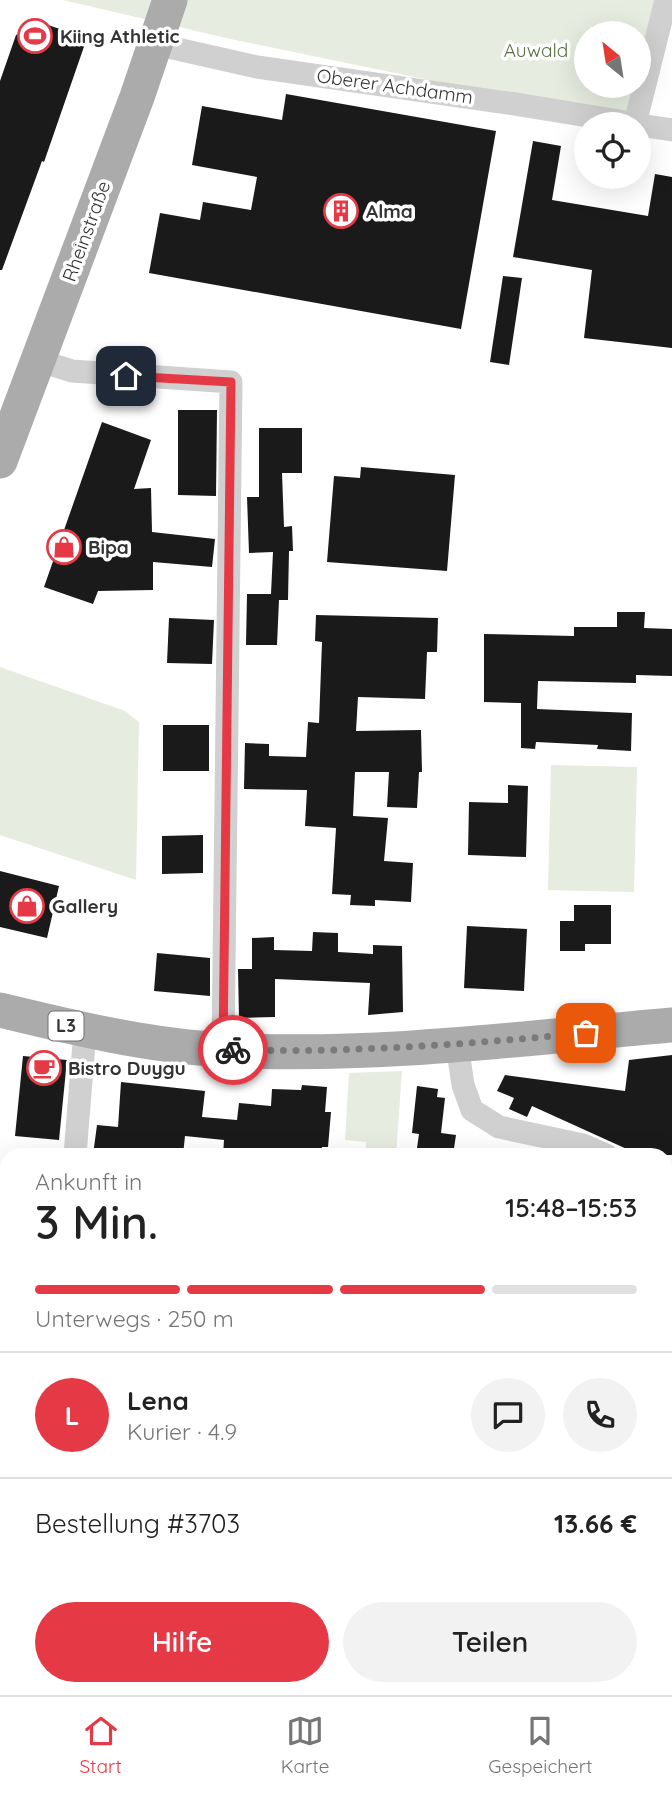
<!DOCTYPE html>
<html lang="de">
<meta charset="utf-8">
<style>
:root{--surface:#fff;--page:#f2f2f2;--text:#222;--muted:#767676;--line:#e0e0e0;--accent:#e63946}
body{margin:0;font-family:Quicksand,sans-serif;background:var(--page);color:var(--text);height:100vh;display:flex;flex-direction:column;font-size:26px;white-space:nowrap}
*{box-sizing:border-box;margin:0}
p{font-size:23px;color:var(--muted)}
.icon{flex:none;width:38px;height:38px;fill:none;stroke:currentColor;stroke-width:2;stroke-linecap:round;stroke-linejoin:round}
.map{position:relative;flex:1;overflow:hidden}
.panel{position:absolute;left:0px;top:1148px;width:672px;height:548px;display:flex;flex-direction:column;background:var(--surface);border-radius:21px 21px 0 0;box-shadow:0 7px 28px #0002}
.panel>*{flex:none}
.needle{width:46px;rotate:330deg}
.tools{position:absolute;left:574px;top:21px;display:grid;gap:14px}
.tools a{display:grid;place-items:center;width:77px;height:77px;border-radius:50%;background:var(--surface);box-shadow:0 7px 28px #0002;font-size:35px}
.pin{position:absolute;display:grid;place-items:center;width:60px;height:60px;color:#fff;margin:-30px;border-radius:14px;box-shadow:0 4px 10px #0006}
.courier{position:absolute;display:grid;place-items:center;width:70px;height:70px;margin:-35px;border:5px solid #e63946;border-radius:50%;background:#fff;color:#222;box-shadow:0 2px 9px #0007}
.overview em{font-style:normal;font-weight:600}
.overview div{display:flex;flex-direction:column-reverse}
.overview{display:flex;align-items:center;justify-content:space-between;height:119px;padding:0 35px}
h1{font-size:46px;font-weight:600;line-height:52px}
.bar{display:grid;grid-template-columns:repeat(4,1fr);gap:10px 7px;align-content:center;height:84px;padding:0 35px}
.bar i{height:9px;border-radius:5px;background:var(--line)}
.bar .selected{background:var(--accent)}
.bar p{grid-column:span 4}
.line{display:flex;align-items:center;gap:18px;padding:0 35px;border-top:2px solid var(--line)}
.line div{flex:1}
.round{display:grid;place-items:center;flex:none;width:74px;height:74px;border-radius:37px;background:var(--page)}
.cta{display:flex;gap:14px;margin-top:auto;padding:14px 35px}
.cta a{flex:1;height:80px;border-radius:42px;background:var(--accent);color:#fff;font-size:28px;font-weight:600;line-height:80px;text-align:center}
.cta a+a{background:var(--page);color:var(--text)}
.tab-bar{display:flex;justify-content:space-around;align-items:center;height:98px;border-top:2px solid var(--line);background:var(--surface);font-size:19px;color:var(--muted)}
.tab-bar a{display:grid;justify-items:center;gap:4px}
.tab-bar .selected{color:var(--accent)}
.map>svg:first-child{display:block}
</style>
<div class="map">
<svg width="672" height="1695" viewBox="0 0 672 1695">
<rect width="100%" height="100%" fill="#fff"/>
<g fill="#e6ecdf" fill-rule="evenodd">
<path d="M 63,0 L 662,0 L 631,117 L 560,107 L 226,38 ZM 586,33 L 639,33 L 639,86 L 586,86 Z"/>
<polygon points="0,667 125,711 139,722 136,880 0,835"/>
<polygon points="551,765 637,767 634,892 548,890"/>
<polygon points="402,1071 396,1155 365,1155 366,1142 345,1140 349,1073"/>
<polygon points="0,1271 7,1272 7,1385 0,1384"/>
<polygon points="130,1689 189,1689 188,1695 129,1695"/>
<polygon points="351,1689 486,1689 486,1695 348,1695"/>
</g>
<g fill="#1a1a1a">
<polygon points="42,23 87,38 44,162 42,161 2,270 0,270 0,81 16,35"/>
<polygon points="286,94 496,131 461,329 149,273 160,213 200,220 203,202 251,210 257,177 192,165 202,106 282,120"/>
<polygon points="533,141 561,146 552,200 648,216 655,174 672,177 672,348 584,338 592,270 513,257"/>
<polygon points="503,276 522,278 509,365 490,362"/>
<polygon points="178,410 217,410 216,496 178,495"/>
<polygon points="102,422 151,440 134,489 151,488 152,532 215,539 212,567 153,562 153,590 98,591 93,604 44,587"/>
<polygon points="259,428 302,428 302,473 282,473 284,527 292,526 293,551 289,551 288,600 279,600 277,645 246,645 247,594 271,594 273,552 249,553 247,497 259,497"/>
<polygon points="361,467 455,475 447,571 327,562 334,476 360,478"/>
<polygon points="617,612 645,612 644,628 672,629 672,676 636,675 636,683 538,681 537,709 632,713 631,751 597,749 598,745 536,742 535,749 521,748 521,703 484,702 484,634 574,636 574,627 617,627"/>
<polygon points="316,615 438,618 437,652 427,652 425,699 358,697 356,731 421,730 422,772 419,772 417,808 387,807 389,772 355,772 353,816 388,818 384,861 413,863 411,902 375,900 375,906 350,905 351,895 332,894 336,828 305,826 307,790 244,789 245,743 269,744 269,756 306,757 308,722 319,723 322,642 315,641"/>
<polygon points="169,618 214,620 212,664 167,663"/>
<rect x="163" y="725" width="46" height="46"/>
<polygon points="508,785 528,786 526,857 468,855 469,802 508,803"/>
<polygon points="203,835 203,873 162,874 162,836"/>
<polygon points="0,871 59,886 47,938 0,927"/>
<polygon points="574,905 611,905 611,944 585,944 585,951 560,951 560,921 574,921"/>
<polygon points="467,926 527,929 524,991 464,988"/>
<polygon points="313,932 338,933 338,952 373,954 373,945 402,946 403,1012 368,1015 370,983 275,979 275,1017 239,1018 238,969 252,969 252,938 274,937 274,950 312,951"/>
<polygon points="157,953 210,958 210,996 154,991"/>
<polygon points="672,1055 672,1155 640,1155 532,1106 527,1117 509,1109 514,1098 497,1091 505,1075 625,1091 629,1060"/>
<polygon points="23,1056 67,1060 59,1140 15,1136"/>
<polygon points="121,1082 205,1091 202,1117 237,1120 239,1103 271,1106 272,1089 301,1090 302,1085 327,1087 325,1112 331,1112 328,1147 322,1147 321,1155 223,1155 224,1140 185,1136 183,1155 93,1155 97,1125 118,1127"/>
<polygon points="417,1086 438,1089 437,1097 445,1098 441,1133 456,1135 453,1155 416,1155 419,1134 412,1133"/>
</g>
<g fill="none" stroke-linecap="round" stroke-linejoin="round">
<g stroke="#d0d0d0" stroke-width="23">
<polyline points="155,44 257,67 515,104 637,124"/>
<polyline points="635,124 666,0"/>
<polyline points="639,125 672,130"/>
<polyline points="37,360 72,371 231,382 223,1050"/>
<polyline points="457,1044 463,1085 472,1110 499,1127 583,1145 606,1155"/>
<polyline points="75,1155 85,1031"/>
<polyline points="665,1181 672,1184"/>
<polyline points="61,1695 61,1689"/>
<polyline points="256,1695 257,1689"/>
</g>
<g stroke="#ababab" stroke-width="35">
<polyline points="0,461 137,97 170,0"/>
<path d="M 0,1010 C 74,1028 149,1046 225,1050 C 375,1058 524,1038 672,1025"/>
</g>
</g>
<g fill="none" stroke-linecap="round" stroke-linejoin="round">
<path stroke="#7a7a7a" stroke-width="7" stroke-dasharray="0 12.6" d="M 233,1050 C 352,1053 469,1044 586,1033"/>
<polyline stroke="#e63946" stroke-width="9" points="126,376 231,382 223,1050 233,1050"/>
</g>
<defs>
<g id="stadium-ring" transform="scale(1.75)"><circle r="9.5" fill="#fff" stroke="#e63946" stroke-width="1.5"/><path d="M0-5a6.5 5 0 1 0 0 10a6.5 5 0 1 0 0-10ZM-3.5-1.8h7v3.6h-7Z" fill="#e63946"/></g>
<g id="building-ring" transform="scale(1.75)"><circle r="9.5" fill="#fff" stroke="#e63946" stroke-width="1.5"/><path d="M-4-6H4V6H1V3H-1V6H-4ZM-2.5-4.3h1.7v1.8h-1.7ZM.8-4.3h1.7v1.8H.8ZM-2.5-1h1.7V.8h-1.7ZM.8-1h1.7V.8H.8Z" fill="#e63946"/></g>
<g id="shop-ring" transform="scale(1.75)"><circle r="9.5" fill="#fff" stroke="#e63946" stroke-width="1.5"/><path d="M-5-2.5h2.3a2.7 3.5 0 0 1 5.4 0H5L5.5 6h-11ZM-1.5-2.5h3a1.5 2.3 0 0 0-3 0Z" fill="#e63946"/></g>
<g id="cafe-ring" transform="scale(1.75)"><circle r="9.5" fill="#fff" stroke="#e63946" stroke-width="1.5"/><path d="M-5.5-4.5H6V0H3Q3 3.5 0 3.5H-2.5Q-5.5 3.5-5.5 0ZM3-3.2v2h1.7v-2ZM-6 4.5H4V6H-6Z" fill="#e63946"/></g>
</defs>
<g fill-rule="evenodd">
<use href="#stadium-ring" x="35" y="36"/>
<use href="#building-ring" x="341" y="211"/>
<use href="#shop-ring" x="64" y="547"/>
<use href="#shop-ring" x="27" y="906"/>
<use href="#cafe-ring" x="44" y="1068"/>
</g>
<g text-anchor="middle" stroke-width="7" stroke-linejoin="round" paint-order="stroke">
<rect fill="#fff" stroke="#707070" stroke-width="2" x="48.5" y="1011.5" width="35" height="29" rx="5"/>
<g font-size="18" font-weight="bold" fill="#333">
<text x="66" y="1032">L3</text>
</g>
<g font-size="19" font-weight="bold" fill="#333" stroke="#fff" text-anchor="start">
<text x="60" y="43">Kiing Athletic</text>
<text x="366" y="218">Alma</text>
<text x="88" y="554">Bipa</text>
<text x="52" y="913">Gallery</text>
<text x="68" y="1075">Bistro Duygu</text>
</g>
<g font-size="19" fill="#56703f" stroke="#fff">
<text x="536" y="57">Auwald</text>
</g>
<g font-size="19" fill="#333" stroke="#fff">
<text transform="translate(395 86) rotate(8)" y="7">Oberer Achdamm</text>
<text transform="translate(86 231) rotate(-70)" y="7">Rheinstraße</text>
</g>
</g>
</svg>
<div class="tools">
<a><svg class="needle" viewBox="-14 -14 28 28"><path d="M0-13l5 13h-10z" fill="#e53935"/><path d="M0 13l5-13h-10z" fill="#767676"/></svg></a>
<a><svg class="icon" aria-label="locate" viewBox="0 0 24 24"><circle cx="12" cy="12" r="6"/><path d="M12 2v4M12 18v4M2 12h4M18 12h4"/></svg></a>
</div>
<div class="pin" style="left:586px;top:1033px;background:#ea580c"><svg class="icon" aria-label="bag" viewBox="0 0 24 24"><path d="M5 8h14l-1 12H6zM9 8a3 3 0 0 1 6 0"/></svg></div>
<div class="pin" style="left:126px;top:376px;background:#1f2937"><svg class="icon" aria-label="home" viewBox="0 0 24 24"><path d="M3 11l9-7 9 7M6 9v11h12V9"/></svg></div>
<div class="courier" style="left:233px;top:1050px"><svg class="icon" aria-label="bike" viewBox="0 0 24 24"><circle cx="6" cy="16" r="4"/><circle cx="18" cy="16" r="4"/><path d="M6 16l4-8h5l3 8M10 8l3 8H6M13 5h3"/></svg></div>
<section class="panel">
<div class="overview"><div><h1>3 Min.</h1><p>Ankunft in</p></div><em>15:48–15:53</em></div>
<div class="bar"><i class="selected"></i><i class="selected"></i><i class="selected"></i><i></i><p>Unterwegs · 250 m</p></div>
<div class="line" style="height:126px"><b class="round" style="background:var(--accent);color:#fff">L</b><div><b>Lena</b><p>Kurier · 4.9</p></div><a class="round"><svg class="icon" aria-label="chat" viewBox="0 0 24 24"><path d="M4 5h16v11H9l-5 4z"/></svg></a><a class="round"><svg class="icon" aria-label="phone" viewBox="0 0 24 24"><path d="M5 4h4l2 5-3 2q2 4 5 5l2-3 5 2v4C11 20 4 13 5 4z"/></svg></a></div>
<div class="line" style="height:91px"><div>Bestellung #3703</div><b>13.66 €</b></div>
<div class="cta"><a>Hilfe</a><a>Teilen</a></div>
</section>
</div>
<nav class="tab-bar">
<a class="selected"><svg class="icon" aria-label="home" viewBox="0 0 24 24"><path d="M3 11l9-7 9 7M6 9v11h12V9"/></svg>Start</a>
<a><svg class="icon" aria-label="map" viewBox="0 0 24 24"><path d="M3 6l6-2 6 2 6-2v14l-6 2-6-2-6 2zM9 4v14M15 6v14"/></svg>Karte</a>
<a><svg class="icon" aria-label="saved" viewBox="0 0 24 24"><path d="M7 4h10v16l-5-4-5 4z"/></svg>Gespeichert</a>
</nav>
